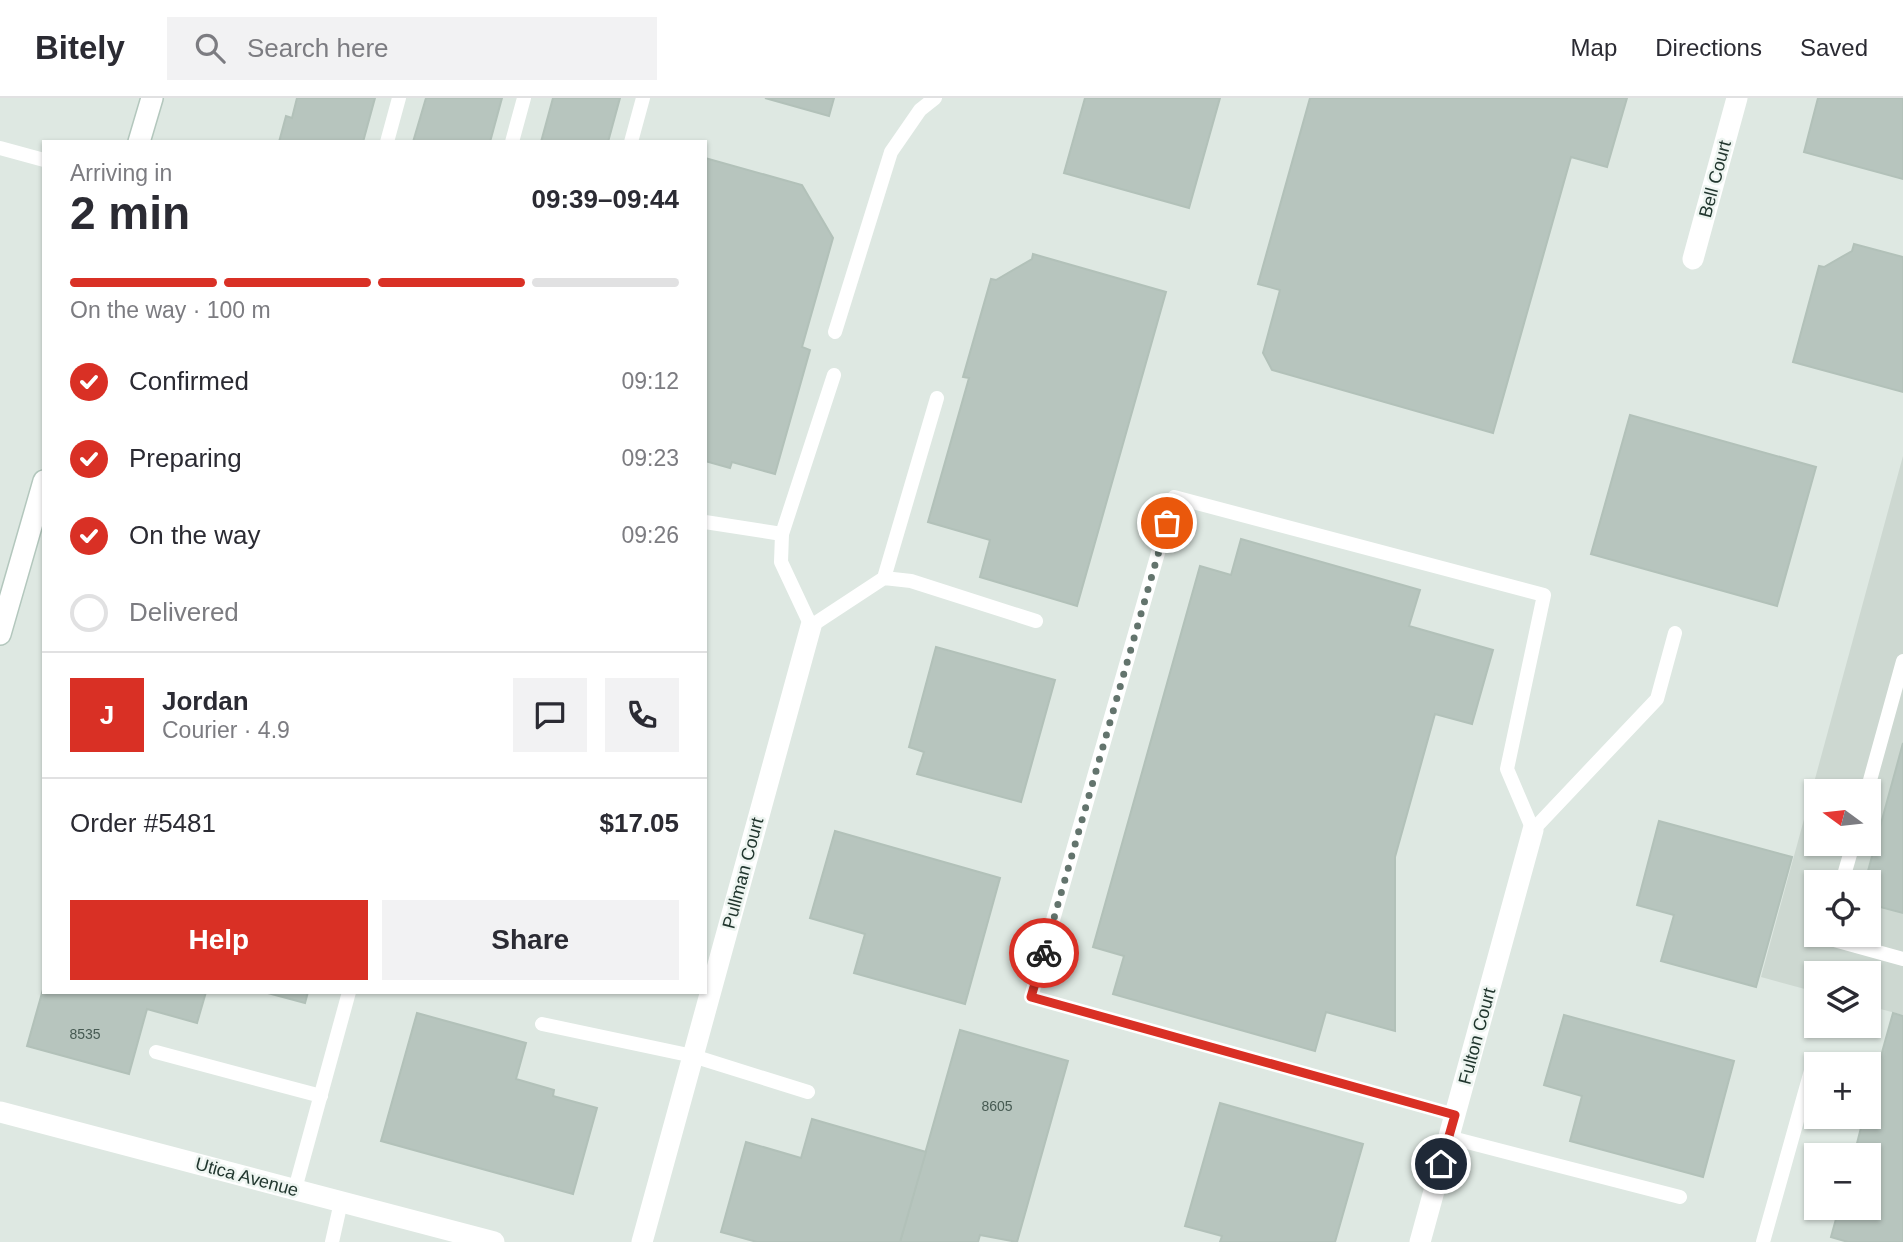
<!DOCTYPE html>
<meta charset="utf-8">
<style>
:root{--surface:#fff;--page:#f2f2f3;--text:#2b2b33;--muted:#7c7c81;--line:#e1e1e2;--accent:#d93025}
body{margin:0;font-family:Arial,sans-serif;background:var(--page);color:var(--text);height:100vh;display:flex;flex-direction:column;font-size:26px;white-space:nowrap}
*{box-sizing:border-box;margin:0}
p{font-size:23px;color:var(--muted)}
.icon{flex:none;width:38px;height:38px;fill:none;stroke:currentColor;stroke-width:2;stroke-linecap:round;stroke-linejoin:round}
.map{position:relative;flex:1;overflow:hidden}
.sheet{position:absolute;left:42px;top:42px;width:665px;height:854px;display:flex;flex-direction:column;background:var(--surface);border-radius:0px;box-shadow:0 2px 5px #0004}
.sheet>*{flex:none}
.needle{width:46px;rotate:285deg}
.tools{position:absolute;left:1804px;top:681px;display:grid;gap:14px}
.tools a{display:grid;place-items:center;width:77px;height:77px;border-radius:0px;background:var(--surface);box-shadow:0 2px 5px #0004;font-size:35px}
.pin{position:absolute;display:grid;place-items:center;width:60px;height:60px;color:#fff;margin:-30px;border:4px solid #fff;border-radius:50%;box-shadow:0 2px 7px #0007}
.courier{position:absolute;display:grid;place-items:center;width:70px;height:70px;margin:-35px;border:5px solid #d93025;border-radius:50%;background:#fff;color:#222;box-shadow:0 2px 9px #0007}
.overview em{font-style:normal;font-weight:800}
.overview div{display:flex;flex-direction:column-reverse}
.overview{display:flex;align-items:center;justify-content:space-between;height:119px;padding:0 28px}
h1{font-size:46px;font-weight:800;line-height:52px}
.bar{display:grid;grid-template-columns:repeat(4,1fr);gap:10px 7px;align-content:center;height:84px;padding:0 28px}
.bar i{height:9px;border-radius:5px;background:var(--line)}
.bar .active{background:var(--accent)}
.bar p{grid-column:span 4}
.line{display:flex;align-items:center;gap:18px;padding:0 28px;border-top:2px solid var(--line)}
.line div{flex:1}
.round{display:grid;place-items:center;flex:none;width:74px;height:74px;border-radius:0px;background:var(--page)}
ol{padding:0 28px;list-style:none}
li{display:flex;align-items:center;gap:21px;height:77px}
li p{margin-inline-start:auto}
li .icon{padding:7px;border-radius:50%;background:var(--accent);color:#fff;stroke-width:4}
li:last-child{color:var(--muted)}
li i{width:38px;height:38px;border:4px solid var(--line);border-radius:50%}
.button{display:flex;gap:14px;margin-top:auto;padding:14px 28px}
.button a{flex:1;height:80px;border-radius:0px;background:var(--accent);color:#fff;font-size:28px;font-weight:800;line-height:80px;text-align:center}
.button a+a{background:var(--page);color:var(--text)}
header{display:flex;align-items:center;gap:42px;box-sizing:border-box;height:98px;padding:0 35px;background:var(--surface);border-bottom:2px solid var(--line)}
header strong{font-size:33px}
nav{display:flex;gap:38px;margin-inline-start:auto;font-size:24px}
.search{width:490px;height:63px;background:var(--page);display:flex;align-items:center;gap:18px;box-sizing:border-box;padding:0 24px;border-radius:0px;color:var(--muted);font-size:26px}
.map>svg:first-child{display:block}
</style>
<header>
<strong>Bitely</strong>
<div class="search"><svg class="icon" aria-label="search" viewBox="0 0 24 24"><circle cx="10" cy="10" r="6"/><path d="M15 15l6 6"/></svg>Search here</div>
<nav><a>Map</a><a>Directions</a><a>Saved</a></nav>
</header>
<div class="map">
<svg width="1903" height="1144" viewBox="0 0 1903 1144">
<rect width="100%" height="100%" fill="#dee8e2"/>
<path fill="#cdd8d1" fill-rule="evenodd" d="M 1903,358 L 1903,917 L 1869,908 L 1869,875 L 1816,875 L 1816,894 L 1761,879 ZM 1816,693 L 1869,693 L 1869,746 L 1816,746 ZM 1816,784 L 1869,784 L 1869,836 L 1816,836 Z"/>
<g fill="#b7c5be" stroke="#b2c1b9" stroke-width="2">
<polygon points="297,0 375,0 363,44 279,44 286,18 292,20"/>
<polygon points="426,0 502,0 490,44 413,44"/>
<polygon points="553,0 620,0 608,44 541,44"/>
<polygon points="765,0 834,0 829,18"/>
<polygon points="1085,0 1220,0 1189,110 1064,75"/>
<polygon points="1310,0 1627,0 1607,69 1571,59 1493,335 1272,272 1263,255 1280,192 1258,186"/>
<polygon points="1818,0 1903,0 1903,81 1804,54"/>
<polygon points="705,60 802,87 833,140 802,249 810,252 775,376 732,364 730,370 705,363"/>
<polygon points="1854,146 1903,159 1903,294 1793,264 1819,168 1824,169 1852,153"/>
<polygon points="1033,156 1166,194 1077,508 980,479 990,442 928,424 969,280 963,279 991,181 996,182 1032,161"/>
<polygon points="1630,317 1816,369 1777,508 1591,456"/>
<polygon points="1241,441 1420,492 1409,528 1493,552 1472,626 1435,616 1395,759 1395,933 1326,914 1315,953 1113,896 1124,858 1093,849 1200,468 1231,477"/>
<polygon points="936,549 1055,582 1021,704 917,676 924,654 909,649"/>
<polygon points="1903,645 1903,815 1869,806 1869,784 1865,784"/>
<polygon points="1659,723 1792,759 1756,889 1661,863 1674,817 1637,807"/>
<polygon points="835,733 1000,780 965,906 854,875 865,836 810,820"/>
<polygon points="44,888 44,894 206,894 197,925 147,911 129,976 27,948"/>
<polygon points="264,894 308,894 305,905"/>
<polygon points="417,915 526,945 516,981 554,992 553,998 597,1010 573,1096 381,1043"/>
<polygon points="1893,915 1903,918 1903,1144 1848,1144 1831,1139 1839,1110 1869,1110 1869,1057 1854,1057 1864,1018 1869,1018 1869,1001"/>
<polygon points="1564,917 1734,963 1703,1079 1570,1043 1582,998 1544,987"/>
<polygon points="960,932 1068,963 1017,1144 980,1137 978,1144 900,1144"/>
<polygon points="1220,1005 1363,1046 1335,1144 1220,1144 1222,1138 1185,1128"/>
<polygon points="812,1021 926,1054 900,1144 757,1144 721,1134 746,1044 801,1060"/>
</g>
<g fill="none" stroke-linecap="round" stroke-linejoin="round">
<g stroke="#b3c7bd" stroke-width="24">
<g id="secondary">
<polyline points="139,44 152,0"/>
<polyline points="0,536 44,383"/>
</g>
</g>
<g stroke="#fff" stroke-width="14">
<polyline points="387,44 399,0"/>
<polyline points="512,44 524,0"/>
<polyline points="631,44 643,0"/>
<polyline points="0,50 44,62"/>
<polyline points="835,234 891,54 920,12 935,0"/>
<polyline points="834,277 782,436 781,464 811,528 884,480 911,483 1036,523"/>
<polyline points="705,424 782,436"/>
<polyline points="884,480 937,300"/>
<polyline points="1867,693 1903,563"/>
<polyline points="1842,784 1853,746"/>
<polyline points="1828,836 1827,840 1903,861"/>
<polyline points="542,926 693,958 808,994"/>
<polyline points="156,954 321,998"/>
<polyline points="1455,1017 1031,899 1174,399 1544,497 1507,671 1533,732 1657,601 1675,535"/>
<polyline points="1448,1039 1680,1099"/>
<polyline points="295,1091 349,894"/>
<polyline points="332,1144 341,1104"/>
<polyline points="1763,1144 1814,962"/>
</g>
<g stroke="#fff" stroke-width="21">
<polyline points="1693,161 1737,0"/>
<polyline points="0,1014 494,1144"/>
<polyline points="642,1144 811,528"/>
<polyline points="1420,1144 1533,732"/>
</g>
<use href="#secondary" stroke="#fff" stroke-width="21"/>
</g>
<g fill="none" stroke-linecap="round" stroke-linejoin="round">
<polyline stroke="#63746d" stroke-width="7" stroke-dasharray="0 12.6" points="1044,855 1167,425"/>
<polyline stroke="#d93025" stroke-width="9" points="1044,855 1031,899 1455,1017 1441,1066"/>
</g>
<g text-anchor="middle" stroke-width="5" stroke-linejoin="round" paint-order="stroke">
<g font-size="14" fill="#465a52">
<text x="85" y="941">8535</text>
<text x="997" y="1013">8605</text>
</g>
<g font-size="18" fill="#21362e" stroke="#eef5f1">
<text transform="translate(1715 81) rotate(-75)" y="6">Bell Court</text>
<text transform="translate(743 775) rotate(-75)" y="6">Pullman Court</text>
<text transform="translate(1477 938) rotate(-75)" y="6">Fulton Court</text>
<text transform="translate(247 1079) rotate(15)" y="6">Utica Avenue</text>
</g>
</g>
</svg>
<div class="tools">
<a><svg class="needle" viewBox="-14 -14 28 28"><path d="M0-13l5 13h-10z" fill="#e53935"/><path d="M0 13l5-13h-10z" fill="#7c7c81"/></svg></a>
<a><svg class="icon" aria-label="locate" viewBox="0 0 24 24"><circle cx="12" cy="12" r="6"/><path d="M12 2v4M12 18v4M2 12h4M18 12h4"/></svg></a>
<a><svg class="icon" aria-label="layers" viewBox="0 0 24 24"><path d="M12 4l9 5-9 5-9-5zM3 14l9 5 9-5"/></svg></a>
<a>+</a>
<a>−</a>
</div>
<div class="pin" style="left:1167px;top:425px;background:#ea580c"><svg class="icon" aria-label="bag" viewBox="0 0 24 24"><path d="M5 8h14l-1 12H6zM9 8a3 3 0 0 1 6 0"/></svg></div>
<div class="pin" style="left:1441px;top:1066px;background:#1f2937"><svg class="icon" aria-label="home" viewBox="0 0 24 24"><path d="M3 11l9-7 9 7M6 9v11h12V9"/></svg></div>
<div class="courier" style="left:1044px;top:855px"><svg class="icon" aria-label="bike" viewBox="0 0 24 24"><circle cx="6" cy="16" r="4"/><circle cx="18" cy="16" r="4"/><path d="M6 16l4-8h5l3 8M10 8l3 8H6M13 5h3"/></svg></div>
<section class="sheet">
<div class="overview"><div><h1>2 min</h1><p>Arriving in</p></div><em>09:39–09:44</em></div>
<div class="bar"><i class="active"></i><i class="active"></i><i class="active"></i><i></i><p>On the way · 100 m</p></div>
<ol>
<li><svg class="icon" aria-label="check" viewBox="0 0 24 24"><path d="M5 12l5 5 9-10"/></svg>Confirmed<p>09:12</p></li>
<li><svg class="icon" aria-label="check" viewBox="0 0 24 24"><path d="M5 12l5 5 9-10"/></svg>Preparing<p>09:23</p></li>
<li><svg class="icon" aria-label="check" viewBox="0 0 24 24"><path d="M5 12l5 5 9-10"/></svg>On the way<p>09:26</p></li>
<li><i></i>Delivered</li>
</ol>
<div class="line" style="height:126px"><b class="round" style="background:var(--accent);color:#fff">J</b><div><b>Jordan</b><p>Courier · 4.9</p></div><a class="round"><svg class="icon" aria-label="chat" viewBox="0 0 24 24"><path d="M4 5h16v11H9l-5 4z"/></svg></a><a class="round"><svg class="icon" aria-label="phone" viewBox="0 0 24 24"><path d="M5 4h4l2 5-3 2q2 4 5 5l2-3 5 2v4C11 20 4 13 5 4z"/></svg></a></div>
<div class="line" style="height:91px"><div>Order #5481</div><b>$17.05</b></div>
<div class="button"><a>Help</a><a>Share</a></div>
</section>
</div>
